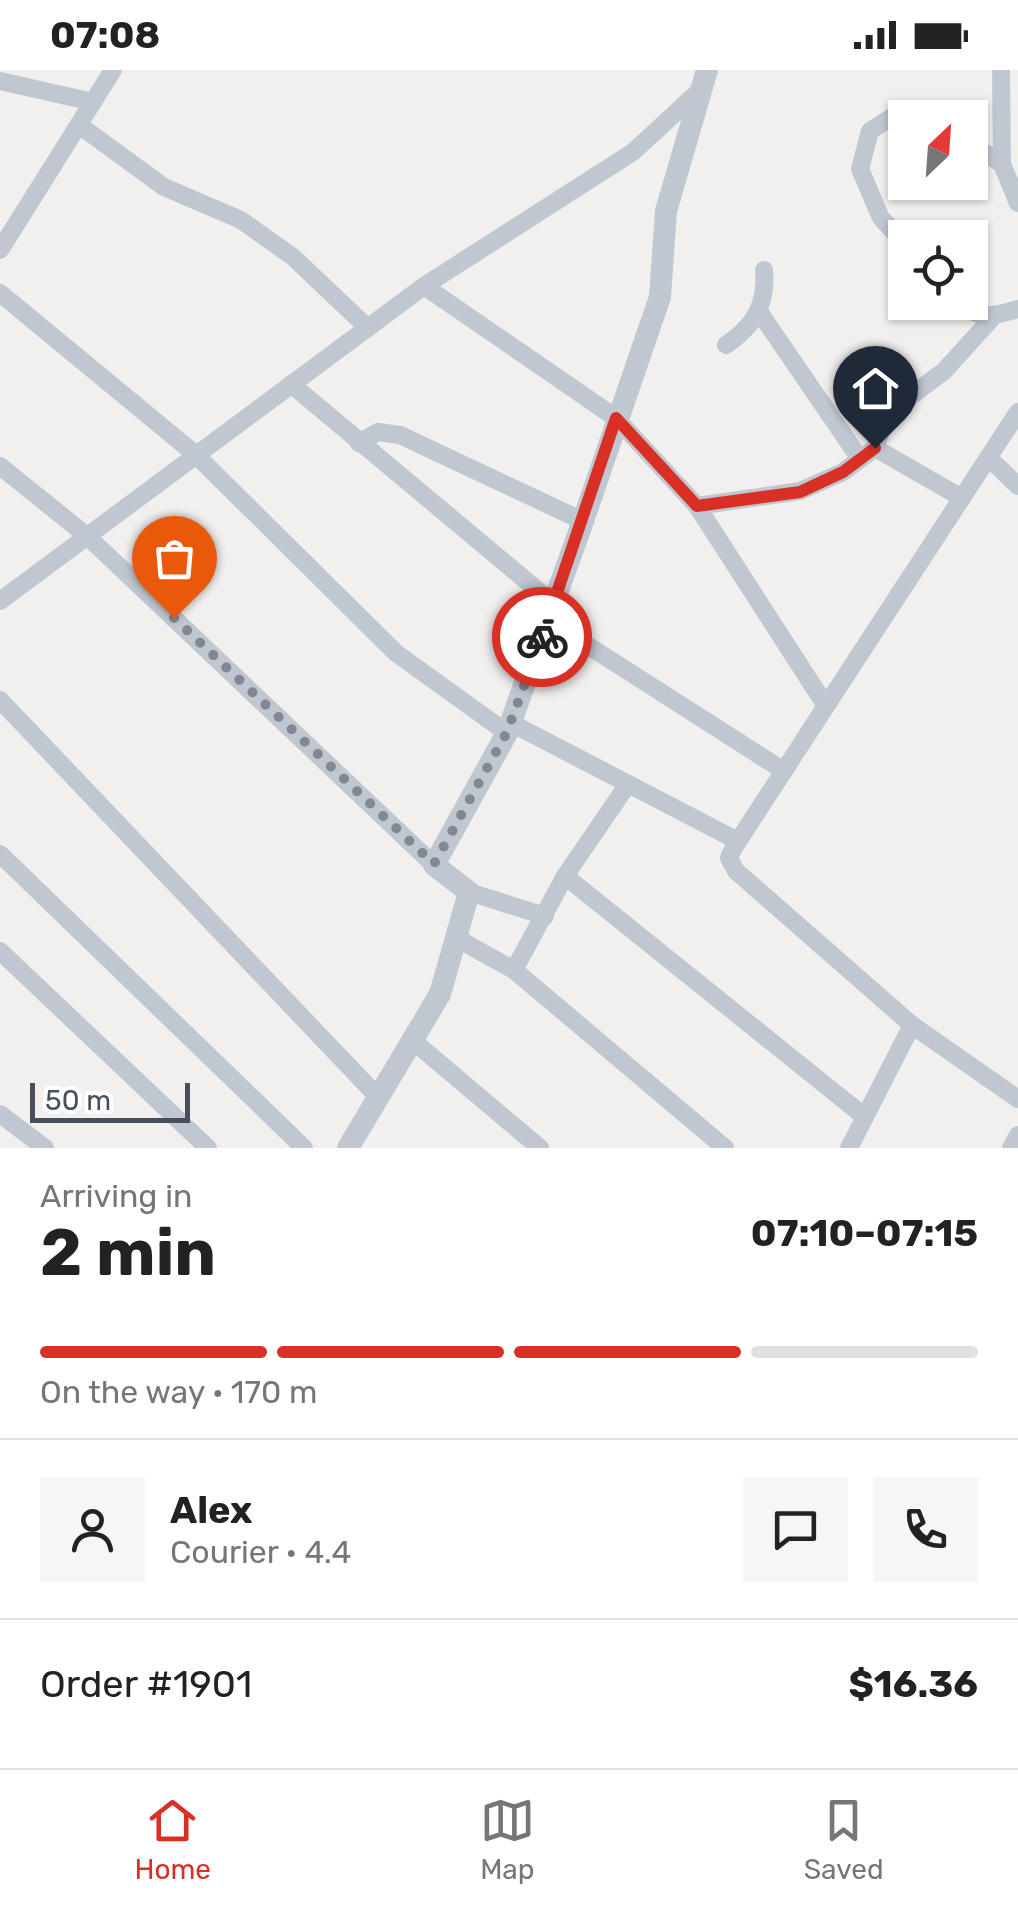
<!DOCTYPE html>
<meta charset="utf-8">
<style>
:root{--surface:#fff;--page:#f6f6f6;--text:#222;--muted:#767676;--line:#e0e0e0;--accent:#d93025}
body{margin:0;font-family:Rubik,sans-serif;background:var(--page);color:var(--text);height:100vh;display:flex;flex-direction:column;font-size:38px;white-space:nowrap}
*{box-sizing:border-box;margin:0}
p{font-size:32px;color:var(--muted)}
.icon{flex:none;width:55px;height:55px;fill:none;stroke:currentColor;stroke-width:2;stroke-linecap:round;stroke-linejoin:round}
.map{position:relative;height:1078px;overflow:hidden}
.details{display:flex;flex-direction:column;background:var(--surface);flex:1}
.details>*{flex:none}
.needle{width:65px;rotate:25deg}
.buttons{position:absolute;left:888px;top:30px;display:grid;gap:20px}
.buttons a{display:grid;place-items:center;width:100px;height:100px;border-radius:0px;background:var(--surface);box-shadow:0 2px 8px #0004;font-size:50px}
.scale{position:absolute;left:30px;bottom:25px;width:160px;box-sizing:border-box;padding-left:10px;border:5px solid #474f5d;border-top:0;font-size:28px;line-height:35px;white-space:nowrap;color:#474f5d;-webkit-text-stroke:8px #fff;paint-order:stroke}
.pin{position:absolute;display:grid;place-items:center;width:85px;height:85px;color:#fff;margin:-102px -42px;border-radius:50% 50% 50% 0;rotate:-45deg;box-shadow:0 0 10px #0007}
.pin .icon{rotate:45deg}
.courier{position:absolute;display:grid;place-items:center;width:100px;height:100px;margin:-50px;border:8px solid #d93025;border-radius:50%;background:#fff;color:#222;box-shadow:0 2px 12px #0007}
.head em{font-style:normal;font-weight:700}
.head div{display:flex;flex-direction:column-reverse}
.head{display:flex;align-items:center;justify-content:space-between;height:170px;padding:0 40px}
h1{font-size:65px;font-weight:700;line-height:75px}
.bar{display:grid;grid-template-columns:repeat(4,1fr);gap:15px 10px;align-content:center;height:120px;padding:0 40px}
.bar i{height:12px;border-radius:8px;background:var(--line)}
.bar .active{background:var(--accent)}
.bar p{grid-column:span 4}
.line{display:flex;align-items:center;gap:25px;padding:0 40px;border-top:2px solid var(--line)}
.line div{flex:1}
.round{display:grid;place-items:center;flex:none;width:105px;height:105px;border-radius:0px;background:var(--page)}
.status{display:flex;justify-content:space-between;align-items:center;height:70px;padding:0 50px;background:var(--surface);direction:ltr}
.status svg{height:28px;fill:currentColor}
.tabs{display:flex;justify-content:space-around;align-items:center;height:140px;border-top:2px solid var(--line);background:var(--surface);font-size:28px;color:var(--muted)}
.tabs a{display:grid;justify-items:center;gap:5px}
.tabs .active{color:var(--accent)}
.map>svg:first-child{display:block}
</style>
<div class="status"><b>07:08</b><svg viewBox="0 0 49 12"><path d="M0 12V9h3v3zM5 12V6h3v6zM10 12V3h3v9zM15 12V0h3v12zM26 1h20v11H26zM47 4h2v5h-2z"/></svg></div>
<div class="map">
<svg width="1018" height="1078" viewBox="0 0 1018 1078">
<rect width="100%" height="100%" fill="#f2efef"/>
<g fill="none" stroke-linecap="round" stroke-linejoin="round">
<g stroke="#bfc7d1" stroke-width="18">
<polyline points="1001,0 1002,94 1018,133"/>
<polyline points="0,11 93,32"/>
<polyline points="698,22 633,82 424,216 616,348 697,436 826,636 733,779 729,788 736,801 912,955 1018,1029"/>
<polyline points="79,55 164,117 241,150 293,187 368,258"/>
<polyline points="970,73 1002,94"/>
<polyline points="905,174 881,148 860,99 870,61 898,43 920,48"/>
<polyline points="0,180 113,0"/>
<polyline points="0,223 195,384 396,583 507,663"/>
<path d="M 959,232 C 980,251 993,246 1018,239"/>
<polyline points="760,243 860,389"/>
<path d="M 726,275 C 754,256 767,235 764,200"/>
<polyline points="291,314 554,534"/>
<polyline points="359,373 378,362 400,365 583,451"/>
<polyline points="875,378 962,428"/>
<polyline points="989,388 1018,416"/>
<polyline points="0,396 87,466 434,795"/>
<polyline points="697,436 800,421 843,402 875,378 887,344 944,301 994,246"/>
<polyline points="0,531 424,216"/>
<polyline points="548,550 784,701"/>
<polyline points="0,630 378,1027"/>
<polyline points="826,636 1018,342"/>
<polyline points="511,653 738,771"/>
<polyline points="0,784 304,1078"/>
<polyline points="565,806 865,1047"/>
<polyline points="469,822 545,846"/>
<polyline points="456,868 514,900 725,1078"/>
<polyline points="0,881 208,1078"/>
<polyline points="514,900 565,806 628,714"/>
<polyline points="412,970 540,1078"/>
<polyline points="0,1044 45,1078"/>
<polyline points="849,1078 912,955"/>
<polyline points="1011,1078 1018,1065"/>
</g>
<polyline stroke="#bfc7d1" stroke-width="22" points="348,1078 440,924 469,822 434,795 507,663 583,451 660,227 666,141 707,0"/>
</g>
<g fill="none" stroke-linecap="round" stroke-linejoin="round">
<polyline stroke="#838790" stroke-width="10" stroke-dasharray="0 18" points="174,548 434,794 507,662 542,567"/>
<polyline stroke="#d93025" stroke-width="12" points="542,567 616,348 697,436 800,422 843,402 875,378"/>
</g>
</svg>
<div class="buttons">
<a><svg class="needle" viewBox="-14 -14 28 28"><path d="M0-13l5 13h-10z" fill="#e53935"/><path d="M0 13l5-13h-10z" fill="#767676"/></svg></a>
<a><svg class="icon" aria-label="locate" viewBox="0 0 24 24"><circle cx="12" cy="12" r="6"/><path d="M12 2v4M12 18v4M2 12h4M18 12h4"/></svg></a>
</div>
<div class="scale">50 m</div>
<div class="pin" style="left:174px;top:548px;background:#ea580c"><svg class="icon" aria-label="bag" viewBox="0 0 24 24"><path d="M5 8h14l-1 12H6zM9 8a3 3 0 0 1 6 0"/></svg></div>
<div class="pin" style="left:875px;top:378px;background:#1f2937"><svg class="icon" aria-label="home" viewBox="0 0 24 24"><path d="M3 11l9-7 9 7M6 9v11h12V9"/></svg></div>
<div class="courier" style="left:542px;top:567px"><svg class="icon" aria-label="bike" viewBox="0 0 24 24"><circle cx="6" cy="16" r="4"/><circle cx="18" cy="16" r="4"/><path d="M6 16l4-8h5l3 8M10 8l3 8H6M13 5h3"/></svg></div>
</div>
<section class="details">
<div class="head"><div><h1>2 min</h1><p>Arriving in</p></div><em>07:10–07:15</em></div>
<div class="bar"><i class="active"></i><i class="active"></i><i class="active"></i><i></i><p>On the way · 170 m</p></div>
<div class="line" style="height:180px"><a class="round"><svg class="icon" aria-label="person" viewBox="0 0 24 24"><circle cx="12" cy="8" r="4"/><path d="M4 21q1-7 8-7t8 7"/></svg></a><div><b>Alex</b><p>Courier · 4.4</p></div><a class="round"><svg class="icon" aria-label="chat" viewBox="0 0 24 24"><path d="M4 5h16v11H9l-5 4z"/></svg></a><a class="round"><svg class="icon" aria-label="phone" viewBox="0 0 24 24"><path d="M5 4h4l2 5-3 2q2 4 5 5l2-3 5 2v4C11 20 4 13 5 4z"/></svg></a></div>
<div class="line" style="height:130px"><div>Order #1901</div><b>$16.36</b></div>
</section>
<nav class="tabs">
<a class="active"><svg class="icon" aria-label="home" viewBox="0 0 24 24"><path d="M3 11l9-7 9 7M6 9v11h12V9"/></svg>Home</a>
<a><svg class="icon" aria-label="map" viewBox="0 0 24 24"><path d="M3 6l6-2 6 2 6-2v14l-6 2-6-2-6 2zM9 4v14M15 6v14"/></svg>Map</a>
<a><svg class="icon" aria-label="saved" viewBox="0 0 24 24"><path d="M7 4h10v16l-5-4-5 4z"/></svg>Saved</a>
</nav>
